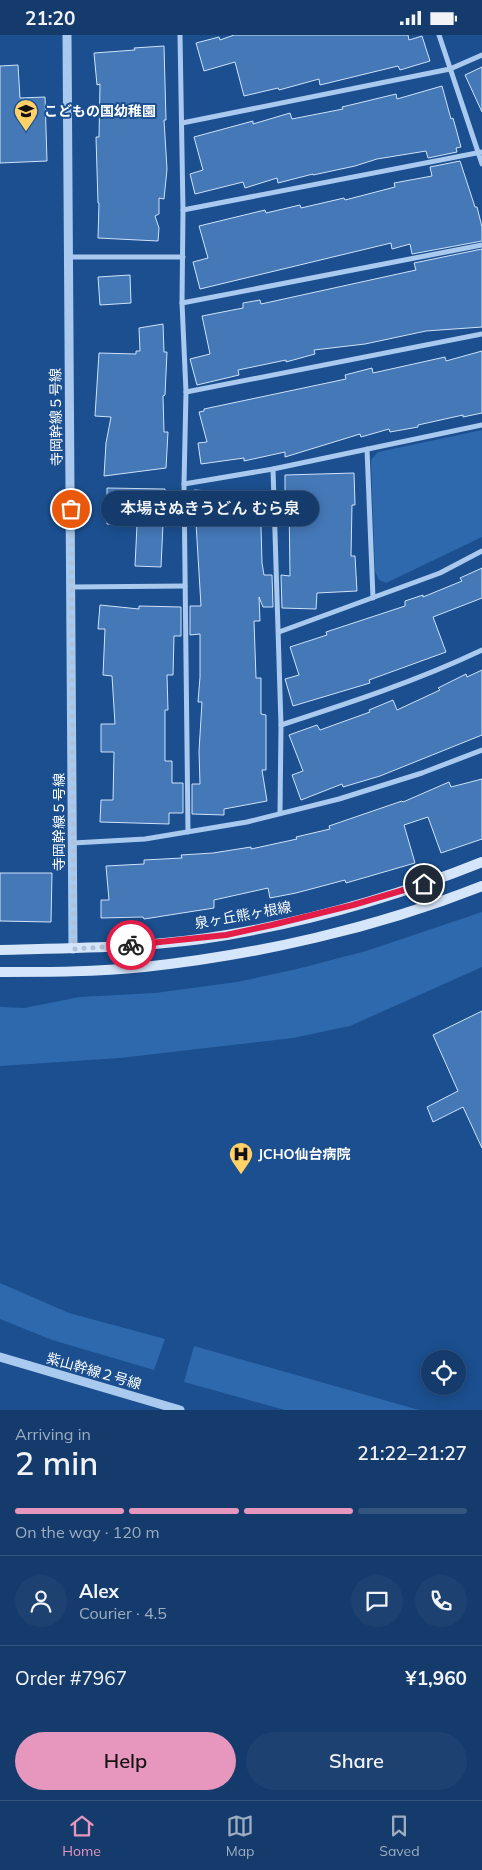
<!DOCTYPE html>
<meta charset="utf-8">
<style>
:root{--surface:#143b6b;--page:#1d4271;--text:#f1f3f6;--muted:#9dadc1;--line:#33557e;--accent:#e797bd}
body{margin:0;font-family:Mulish,"Noto Sans JP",sans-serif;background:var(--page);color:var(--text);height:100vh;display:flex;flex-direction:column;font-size:19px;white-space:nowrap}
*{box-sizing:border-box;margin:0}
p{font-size:16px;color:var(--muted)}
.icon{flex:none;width:28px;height:28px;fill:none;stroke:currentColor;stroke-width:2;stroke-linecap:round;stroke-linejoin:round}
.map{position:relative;height:1375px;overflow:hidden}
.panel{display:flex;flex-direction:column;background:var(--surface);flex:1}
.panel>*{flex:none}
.buttons{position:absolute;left:421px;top:1315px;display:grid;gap:10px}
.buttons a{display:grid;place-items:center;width:45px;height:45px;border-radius:50%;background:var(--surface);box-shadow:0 2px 12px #0003,0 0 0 1px var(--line);font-size:25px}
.pin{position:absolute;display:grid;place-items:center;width:42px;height:42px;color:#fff;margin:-21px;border:2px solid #fff;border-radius:50%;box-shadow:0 1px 5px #0007}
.courier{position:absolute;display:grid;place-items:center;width:50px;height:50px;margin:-25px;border:4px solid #e11d48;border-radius:50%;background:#fff;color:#222;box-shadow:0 1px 6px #0007}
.bubble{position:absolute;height:35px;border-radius:18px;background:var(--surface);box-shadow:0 2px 12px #0003,0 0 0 1px var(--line);font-size:16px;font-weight:600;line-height:35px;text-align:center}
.overview em{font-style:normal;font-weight:600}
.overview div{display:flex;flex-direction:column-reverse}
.overview{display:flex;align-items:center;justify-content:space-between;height:85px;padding:0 15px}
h1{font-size:32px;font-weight:600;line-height:38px}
.bar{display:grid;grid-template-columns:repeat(4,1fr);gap:8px 5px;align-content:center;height:60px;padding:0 15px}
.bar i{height:6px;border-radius:4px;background:var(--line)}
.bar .active{background:var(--accent)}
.bar p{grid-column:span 4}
.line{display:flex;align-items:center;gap:12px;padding:0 15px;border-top:1px solid var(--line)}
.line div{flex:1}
.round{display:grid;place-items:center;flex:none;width:52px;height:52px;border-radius:26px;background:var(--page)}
.cta{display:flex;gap:10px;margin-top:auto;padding:10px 15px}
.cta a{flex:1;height:58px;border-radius:30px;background:var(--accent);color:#111;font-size:20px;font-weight:600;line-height:58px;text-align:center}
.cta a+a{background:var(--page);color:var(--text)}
.status{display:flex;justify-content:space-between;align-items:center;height:35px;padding:0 25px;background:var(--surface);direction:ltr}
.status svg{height:14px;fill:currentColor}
.tab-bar{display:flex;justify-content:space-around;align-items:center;height:70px;border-top:1px solid var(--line);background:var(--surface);font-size:14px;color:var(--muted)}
.tab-bar a{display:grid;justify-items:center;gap:2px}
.tab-bar .active{color:var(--accent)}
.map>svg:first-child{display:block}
</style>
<div class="status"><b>21:20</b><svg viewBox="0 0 49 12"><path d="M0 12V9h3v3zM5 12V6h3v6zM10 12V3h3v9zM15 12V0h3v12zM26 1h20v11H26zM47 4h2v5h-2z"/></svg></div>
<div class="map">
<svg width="482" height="1375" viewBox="0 0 482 1375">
<rect width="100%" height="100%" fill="#1b4f8f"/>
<g fill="#2e69ad">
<polygon points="482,395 482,502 386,548 379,545 375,536 371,425 378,417"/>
<polygon points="482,877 482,932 350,991 293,1003 120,1023 0,1031 0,972 24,973 80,962 155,958 237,947 297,934 366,916"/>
<polygon points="0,1248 69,1278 165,1304 154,1335 52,1305 0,1284"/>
<polygon points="194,1311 419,1375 285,1375 184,1347"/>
</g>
<g fill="#4478b7" stroke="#cfe3fa">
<polygon points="234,0 408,0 409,5 422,1 430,26 400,35 398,31 320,50 319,44 279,55 278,53 244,61 235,27 204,36 196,8 219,2 220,5"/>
<polygon points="164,11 166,85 164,85 167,134 164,164 159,163 159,179 155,181 159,193 158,206 98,203 99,168 98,168 96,102 99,102 100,49 97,50 94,18 135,15 134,13"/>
<polygon points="18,30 20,63 45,62 47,126 0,128 0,31"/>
<polygon points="482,32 482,77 465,40"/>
<polygon points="442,51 451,84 453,83 461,112 456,113 457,117 428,123 426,116 377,124 355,131 313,140 313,139 278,148 277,143 245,153 243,147 195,159 190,139 203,135 194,102 253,86 253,89 290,78 292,84 343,74 342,72 396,59 397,64"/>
<polygon points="460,126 475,172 477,172 482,192 482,206 412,219 410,209 392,214 391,208 200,254 193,227 208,223 199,191 265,175 266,178 300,170 301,173 344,163 345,165 395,152 394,148 432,141 430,132"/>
<polygon points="482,214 482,292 426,296 365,309 314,315 315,319 286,327 286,325 238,335 239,340 197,350 190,324 210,319 202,281 243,273 243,268 260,265 261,269 416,235 414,228"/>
<polygon points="130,240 131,268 100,270 98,242"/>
<polygon points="163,289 164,317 167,317 165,360 163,361 164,397 168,397 166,433 104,441 106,408 111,382 95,381 99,318 136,319 136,316 140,316 139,293"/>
<polygon points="482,316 482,378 463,382 463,380 418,390 418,392 390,397 389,394 361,402 360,399 285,422 285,417 244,426 244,423 201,429 198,408 207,407 199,377 204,376 204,374 346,344 345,340 372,333 373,338 445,322 446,326"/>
<polygon points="354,438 355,470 352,470 351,521 355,521 357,556 317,558 316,574 282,573 281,540 290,541 289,466 285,466 285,440"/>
<polygon points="107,453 165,454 164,461 180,461 180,488 163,489 161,532 135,531 137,490 107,489"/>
<polygon points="194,455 226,457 260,456 262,528 264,540 272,540 273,572 263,572 259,562 260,586 254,586 256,643 261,643 261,679 266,680 266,735 262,735 267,766 224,774 224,780 192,779 192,749 200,749 199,716 202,667 198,667 200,642 200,599 190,600 190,571 201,571 196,488 189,488 189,461 194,461"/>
<polygon points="482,533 482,563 433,582 446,617 369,645 370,648 293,671 285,644 299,640 290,612 327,600 326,597 405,571 405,566 423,560 423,562 462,546 460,543"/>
<polygon points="100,570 139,574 139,571 181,572 181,601 174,601 173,640 167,640 168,675 165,675 165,726 172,726 172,748 183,748 183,778 169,778 169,789 100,787 101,765 113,765 114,717 101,717 101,689 115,689 112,641 103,640 105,594 98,594"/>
<polygon points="482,635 482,700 380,741 343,752 342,749 301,765 292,740 303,736 289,700 317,690 320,695 370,677 369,675 393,665 397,675 440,655 438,653 466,639 467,642"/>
<polygon points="482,744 482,804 441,818 428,782 404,790 415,828 346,848 345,845 296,858 270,863 268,853 214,865 214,873 144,884 143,882 101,883 101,865 109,865 106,831 144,829 144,825 182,823 181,820 213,818 251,812 251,814 297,804 296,802 330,794 329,791 402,766 403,767 449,747 451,752"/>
<polygon points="0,838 52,838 51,887 0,886"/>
<polygon points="482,976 482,1113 463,1072 433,1087 427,1072 458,1056 433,1000"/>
</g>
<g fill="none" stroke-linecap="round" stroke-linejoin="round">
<g stroke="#a9c9ee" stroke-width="5">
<polyline points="180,0 183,175 182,268 186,357 184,449 188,797"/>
<polyline points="439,0 482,129"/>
<polyline points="182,88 450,34 482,20"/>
<polyline points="183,175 482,117"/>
<polyline points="68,222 183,222"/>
<polyline points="182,268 482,210"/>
<polyline points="186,357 482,299"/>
<polyline points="367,414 373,563"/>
<polyline points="273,434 281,690 280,778"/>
<polyline points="184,449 273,434 482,390"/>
<polyline points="71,552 185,551"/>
<polyline points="279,597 440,538 482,516"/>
<path d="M 281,690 C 349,668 417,646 482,615"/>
<polyline points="73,808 145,804 247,787 339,764 422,738 482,715"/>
</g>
<g stroke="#a9c9ee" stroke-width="9">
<polyline points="67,0 73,914"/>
<polyline points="0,1322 180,1375"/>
</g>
<g stroke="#d6e6fa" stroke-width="10">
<path d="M 0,915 C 76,913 152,913 227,900 C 314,885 400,860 482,827"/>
<path d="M 0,937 C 48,937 96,937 144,932 C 257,920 376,893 482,851"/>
</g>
</g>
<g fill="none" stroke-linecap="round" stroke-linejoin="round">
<polyline stroke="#afc1d8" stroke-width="5" stroke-dasharray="0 9" points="71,474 74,914 131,910"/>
<polyline stroke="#e11d48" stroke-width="6" points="131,910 226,900 272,890 353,870 424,849"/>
</g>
<defs>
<g id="school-pin" transform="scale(1.25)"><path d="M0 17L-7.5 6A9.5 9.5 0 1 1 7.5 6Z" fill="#ffd166" stroke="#1b4f8f"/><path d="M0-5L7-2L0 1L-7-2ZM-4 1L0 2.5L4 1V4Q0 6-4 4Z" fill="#111"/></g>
<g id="hospital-pin" transform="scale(1.25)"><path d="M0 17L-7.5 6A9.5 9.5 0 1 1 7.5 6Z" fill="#ffd166" stroke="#1b4f8f"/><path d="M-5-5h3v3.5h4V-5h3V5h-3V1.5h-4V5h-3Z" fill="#111"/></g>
</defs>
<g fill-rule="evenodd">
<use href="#school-pin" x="26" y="76"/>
<use href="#hospital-pin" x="241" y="1119"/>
</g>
<g text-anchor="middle" stroke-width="4" stroke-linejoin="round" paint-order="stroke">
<g font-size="14" font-weight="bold" fill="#fff" stroke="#1b4f8f" text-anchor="start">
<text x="44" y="81">こどもの国幼稚園</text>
<text x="258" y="1124">JCHO仙台病院</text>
</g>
<g font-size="14" fill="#fff" stroke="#1b4f8f">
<text transform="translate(56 382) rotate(-91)" y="5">寺岡幹線５号線</text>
<text transform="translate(59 787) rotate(-90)" y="5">寺岡幹線５号線</text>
<text transform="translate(243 880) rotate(-10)" y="5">泉ヶ丘熊ヶ根線</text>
<text transform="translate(94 1336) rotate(16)" y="5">紫山幹線２号線</text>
</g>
</g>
</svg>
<div class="buttons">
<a><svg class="icon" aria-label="locate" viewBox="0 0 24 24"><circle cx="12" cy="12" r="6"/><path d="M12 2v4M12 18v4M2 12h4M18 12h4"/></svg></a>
</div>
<div class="pin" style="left:71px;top:474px;background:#ea580c"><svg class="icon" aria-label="bag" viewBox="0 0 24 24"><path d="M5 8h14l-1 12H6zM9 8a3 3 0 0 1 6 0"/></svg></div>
<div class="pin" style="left:424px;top:849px;background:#1f2937"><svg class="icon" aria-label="home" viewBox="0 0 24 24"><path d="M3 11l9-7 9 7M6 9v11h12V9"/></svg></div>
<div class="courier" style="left:131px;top:910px"><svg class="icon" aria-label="bike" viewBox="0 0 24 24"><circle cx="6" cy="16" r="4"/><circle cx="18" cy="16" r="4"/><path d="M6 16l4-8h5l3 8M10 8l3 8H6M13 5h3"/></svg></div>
<div class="bubble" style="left:101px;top:456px;width:218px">本場さぬきうどん むら泉</div>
</div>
<section class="panel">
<div class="overview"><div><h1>2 min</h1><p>Arriving in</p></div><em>21:22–21:27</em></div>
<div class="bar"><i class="active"></i><i class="active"></i><i class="active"></i><i></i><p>On the way · 120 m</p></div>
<div class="line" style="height:90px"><a class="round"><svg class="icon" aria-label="person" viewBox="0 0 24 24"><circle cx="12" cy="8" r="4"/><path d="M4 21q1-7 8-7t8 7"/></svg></a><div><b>Alex</b><p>Courier · 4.5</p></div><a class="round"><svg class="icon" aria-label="chat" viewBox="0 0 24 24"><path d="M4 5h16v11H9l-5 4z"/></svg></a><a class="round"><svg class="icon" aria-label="phone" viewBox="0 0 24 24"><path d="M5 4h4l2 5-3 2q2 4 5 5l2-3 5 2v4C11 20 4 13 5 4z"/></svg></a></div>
<div class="line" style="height:65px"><div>Order #7967</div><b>¥1,960</b></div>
<div class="cta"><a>Help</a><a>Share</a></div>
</section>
<nav class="tab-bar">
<a class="active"><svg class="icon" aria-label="home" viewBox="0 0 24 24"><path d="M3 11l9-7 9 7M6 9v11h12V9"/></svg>Home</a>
<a><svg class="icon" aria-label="map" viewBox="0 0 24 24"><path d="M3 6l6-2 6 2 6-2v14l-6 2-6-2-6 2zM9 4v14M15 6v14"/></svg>Map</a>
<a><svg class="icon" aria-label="saved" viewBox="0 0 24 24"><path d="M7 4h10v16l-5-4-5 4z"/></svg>Saved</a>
</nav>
